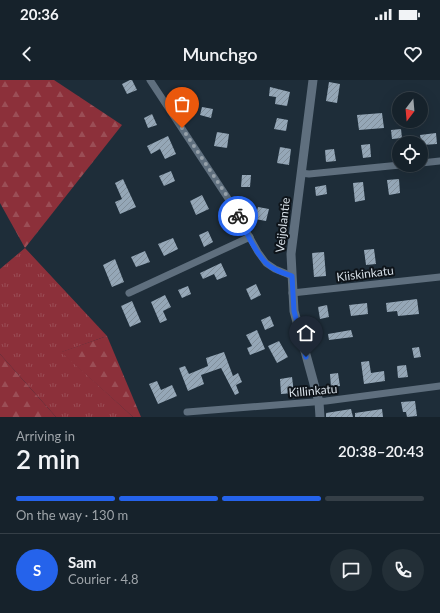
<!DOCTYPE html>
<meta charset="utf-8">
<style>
:root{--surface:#16222b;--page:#232f37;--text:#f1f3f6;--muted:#9ea4a9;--line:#353f47;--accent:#2563eb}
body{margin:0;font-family:Lato,sans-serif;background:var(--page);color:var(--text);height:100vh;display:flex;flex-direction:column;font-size:15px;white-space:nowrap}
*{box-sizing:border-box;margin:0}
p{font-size:13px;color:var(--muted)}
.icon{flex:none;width:22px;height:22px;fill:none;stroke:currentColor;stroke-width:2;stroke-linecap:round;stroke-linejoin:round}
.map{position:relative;height:337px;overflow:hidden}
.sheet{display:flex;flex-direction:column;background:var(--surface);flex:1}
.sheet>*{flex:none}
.needle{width:26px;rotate:196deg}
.controls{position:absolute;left:392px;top:12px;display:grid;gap:8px}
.controls a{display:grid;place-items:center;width:36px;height:36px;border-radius:50%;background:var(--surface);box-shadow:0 4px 16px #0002,0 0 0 1px var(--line);font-size:20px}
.pin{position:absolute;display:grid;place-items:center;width:34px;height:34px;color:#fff;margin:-41px -17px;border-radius:50% 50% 50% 0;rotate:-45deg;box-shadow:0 0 4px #0007}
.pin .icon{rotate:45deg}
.courier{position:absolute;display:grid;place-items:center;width:40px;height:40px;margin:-20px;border:3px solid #2563eb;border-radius:50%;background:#fff;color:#222;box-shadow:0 1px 5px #0007}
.overview em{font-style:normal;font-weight:600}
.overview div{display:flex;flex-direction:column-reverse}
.overview{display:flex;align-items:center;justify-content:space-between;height:68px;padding:0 16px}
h1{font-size:26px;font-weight:600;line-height:30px}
.bar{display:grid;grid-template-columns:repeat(4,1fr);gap:6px 4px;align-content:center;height:48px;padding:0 16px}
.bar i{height:5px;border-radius:3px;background:var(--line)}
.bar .selected{background:var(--accent)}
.bar p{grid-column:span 4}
.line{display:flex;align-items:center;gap:10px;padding:0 16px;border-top:1px solid var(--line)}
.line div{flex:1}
.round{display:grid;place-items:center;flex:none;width:42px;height:42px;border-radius:21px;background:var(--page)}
.status{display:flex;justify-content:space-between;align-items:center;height:28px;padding:0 20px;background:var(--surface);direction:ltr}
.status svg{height:11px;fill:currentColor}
header{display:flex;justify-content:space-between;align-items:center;height:52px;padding:0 16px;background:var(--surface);font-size:18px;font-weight:600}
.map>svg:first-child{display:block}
</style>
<div class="status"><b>20:36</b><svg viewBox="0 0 49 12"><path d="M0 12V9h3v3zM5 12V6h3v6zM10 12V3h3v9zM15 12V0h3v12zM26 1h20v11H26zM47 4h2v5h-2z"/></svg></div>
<header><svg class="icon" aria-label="back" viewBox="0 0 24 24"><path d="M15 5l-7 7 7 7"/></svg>Munchgo<svg class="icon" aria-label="heart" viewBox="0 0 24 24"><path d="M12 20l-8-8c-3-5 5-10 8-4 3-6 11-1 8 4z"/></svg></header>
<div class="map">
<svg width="440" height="337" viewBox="0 0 440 337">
<defs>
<pattern id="grass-tufts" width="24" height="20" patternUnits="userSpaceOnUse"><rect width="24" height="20" fill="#8c303a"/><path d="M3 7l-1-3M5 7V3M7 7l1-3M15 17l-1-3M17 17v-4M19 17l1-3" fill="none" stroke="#9b4e56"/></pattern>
<pattern id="forest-firs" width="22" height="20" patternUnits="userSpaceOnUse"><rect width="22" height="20" fill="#8c303a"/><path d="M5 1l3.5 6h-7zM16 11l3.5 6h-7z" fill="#9b4e56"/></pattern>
<pattern id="building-hatch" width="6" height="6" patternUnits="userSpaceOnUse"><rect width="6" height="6" fill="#95a7b7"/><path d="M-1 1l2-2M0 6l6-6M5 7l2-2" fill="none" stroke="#808e9a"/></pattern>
</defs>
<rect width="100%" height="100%" fill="#1e2d39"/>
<polygon fill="url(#grass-tufts)" points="25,168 107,256 62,272 133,337 56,337 0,274 0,189"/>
<g fill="url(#forest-firs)">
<polygon points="0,0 54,0 122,45 25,168 0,123"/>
<polygon points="107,256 141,337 133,337 61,272"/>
<polygon points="0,274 56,337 0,337"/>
</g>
<g fill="url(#building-hatch)">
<polygon points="130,0 132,0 137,10 127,14 122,4"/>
<polygon points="329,2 340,4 337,23 326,21"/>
<polygon points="270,7 290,12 287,26 275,24 276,17 269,16"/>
<polygon points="202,27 213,29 211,38 200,35"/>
<polygon points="382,33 384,48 359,50 357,35"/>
<polygon points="152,34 157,45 148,48 144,38"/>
<polygon points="277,38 288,40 286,51 274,49"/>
<polygon points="401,49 402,58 392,59 391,50"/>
<polygon points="217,52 229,54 227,68 214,66"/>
<polygon points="436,53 437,64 422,65 420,55"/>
<polygon points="168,56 176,74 165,79 160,69 151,74 147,66"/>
<polygon points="370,64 371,77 363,78 361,65"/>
<polygon points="280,67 291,69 289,85 277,83"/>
<polygon points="334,69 336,81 326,82 325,70"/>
<polygon points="171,91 175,101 164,106 159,96"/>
<polygon points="242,95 251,95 250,107 241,107"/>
<polygon points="123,99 136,127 120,134 115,122 122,119 115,103"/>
<polygon points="399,99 400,113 389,115 387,100"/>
<polygon points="363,102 365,120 355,122 353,103"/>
<polygon points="326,105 327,114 316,116 315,107"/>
<polygon points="202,115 209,129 196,135 190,121"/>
<polygon points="258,127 269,129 266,141 255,139"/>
<polygon points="208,151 213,162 204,167 199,155"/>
<polygon points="173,158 178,169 164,176 158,164"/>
<polygon points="374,169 376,184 366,185 364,170"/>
<polygon points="145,171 150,182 136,187 131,177"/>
<polygon points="324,172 326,196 314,197 312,173"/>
<polygon points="115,179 124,202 112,207 103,185"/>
<polygon points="221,183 227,196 217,200 214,194 203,199 200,193"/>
<polygon points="256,204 261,215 251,220 246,209"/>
<polygon points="188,206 191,214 182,218 178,210"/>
<polygon points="165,215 171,227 163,231 167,240 160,243 151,222"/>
<polygon points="417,219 419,234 398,236 397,231 387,232 386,223"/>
<polygon points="132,221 141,242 130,247 121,226"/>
<polygon points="367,223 368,234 351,236 349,225"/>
<polygon points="327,225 329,237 320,239 318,227"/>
<polygon points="270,236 274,246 265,250 261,240"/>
<polygon points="257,250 265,269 250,275 247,268 252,266 246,255"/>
<polygon points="351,250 353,257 329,260 328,254"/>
<polygon points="279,261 288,277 277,283 268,266"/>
<polygon points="419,267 421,277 414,278 412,268"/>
<polygon points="224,272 233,296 238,293 242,302 236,305 239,313 235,315 221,288 201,295 204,304 188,311 179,288 185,286 189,294 208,286 206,278"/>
<polygon points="369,281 371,293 384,291 385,301 364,304 361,282"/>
<polygon points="406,285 408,297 398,298 397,286"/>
<polygon points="338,293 340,306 331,307 330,294"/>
<polygon points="292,297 294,313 281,314 280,299"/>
<polygon points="157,301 161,310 172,305 177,316 158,324 149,304"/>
<polygon points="415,321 417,336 407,337 406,332 403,332 401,322"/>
<polygon points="351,329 353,337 326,337 326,333"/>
<polygon points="382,329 383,337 355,337 355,333"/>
</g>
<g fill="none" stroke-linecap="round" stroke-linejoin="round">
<g stroke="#5f6f7e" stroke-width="7">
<polyline points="150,0 227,117 258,172 266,183 275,189 292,196"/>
<polyline points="421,83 440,81"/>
<polyline points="301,93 309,94 400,85"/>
<polyline points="129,213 250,157"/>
<polyline points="292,213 440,197"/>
<polyline points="187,332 326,321 440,306"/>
</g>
<polyline stroke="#5f6f7e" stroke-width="9" points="313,0 291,174 294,231 319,322 320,337"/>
</g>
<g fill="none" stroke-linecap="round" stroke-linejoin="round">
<polyline stroke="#96a1aa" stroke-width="4" stroke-dasharray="0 7.2" points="182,48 227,116 238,136"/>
<path stroke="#2563eb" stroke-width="5" d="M 238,136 C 246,151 254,171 266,183 C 273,190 283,193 292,196 L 294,231 L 306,277"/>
</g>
<g text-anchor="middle" stroke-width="4" stroke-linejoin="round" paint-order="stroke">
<g font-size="12" fill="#d6dfe7" stroke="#0e141a">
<text transform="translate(283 145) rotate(-84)" y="4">Veijolantie</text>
<text transform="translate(365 194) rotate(-7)" y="4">Kiiskinkatu</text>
<text transform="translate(313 311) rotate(-5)" y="4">Killinkatu</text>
</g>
</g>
</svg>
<div class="controls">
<a><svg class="needle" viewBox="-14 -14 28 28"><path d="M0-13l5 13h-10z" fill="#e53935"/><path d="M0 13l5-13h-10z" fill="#9ea4a9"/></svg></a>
<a><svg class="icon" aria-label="locate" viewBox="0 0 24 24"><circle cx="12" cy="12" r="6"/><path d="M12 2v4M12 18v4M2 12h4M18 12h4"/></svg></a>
</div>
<div class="pin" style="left:182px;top:48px;background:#ea580c"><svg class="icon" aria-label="bag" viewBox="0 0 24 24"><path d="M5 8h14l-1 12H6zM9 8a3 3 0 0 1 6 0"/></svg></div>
<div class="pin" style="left:306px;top:277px;background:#1f2937"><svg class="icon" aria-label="home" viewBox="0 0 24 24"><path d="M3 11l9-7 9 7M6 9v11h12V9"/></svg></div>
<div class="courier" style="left:238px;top:136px"><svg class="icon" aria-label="bike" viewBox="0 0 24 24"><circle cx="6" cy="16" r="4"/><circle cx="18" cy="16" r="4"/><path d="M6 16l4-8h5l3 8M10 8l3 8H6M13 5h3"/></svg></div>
</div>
<section class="sheet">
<div class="overview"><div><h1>2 min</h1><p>Arriving in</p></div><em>20:38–20:43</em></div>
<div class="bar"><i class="selected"></i><i class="selected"></i><i class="selected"></i><i></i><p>On the way · 130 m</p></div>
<div class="line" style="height:72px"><b class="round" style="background:var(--accent);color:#fff">S</b><div><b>Sam</b><p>Courier · 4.8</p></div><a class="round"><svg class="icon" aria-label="chat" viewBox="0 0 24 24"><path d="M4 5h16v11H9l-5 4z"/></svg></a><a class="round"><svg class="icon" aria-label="phone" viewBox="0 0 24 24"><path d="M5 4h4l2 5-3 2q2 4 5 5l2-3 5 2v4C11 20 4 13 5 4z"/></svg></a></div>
</section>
